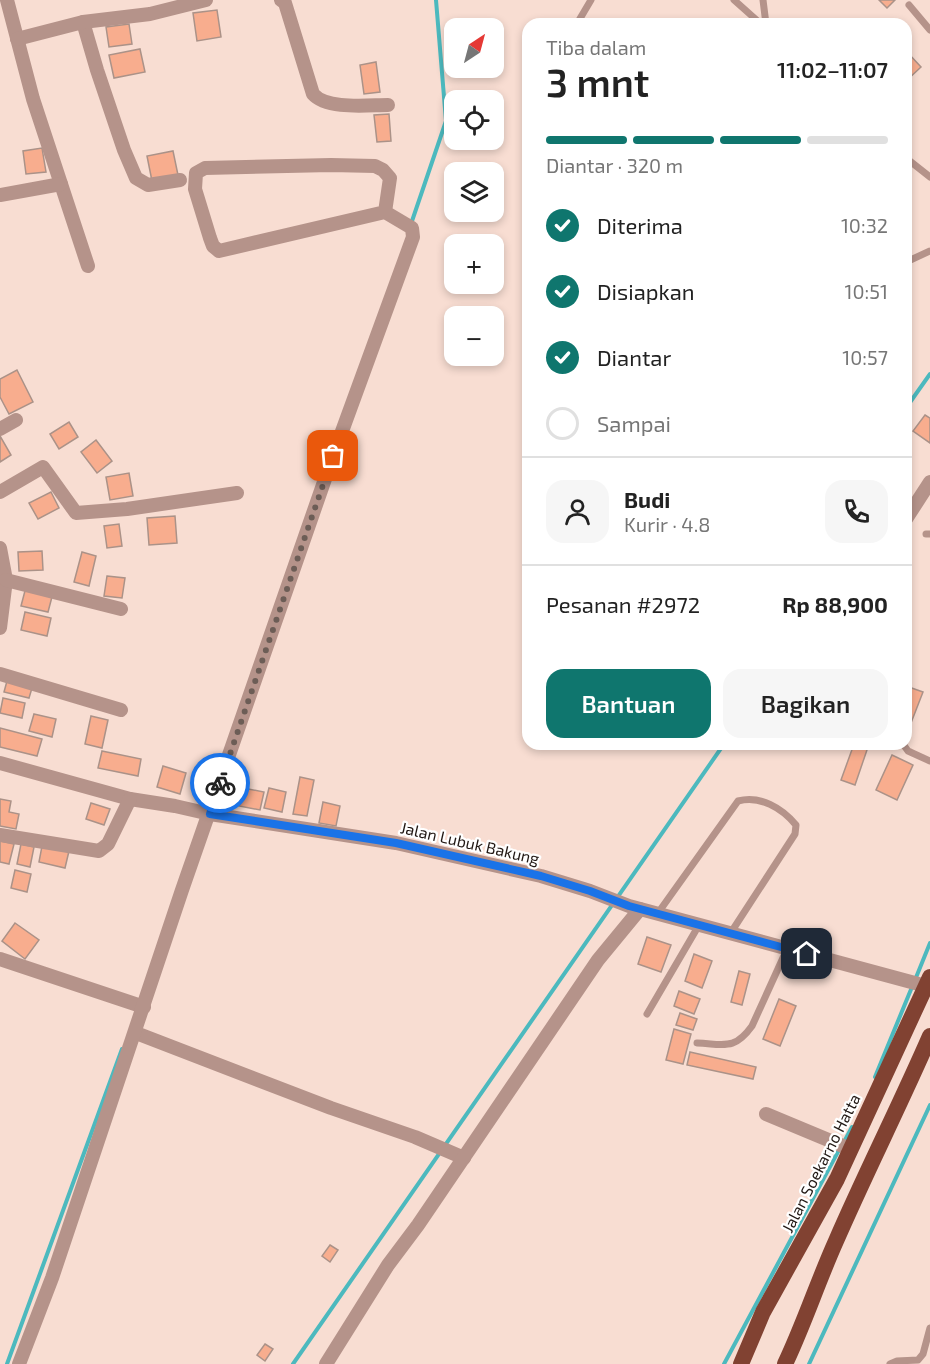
<!DOCTYPE html>
<html lang="id">
<meta charset="utf-8">
<style>
:root{--surface:#fff;--page:#f6f6f6;--text:#222;--muted:#767676;--line:#e0e0e0;--accent:#0f766e}
body{margin:0;font-family:"Exo 2",sans-serif;background:var(--page);color:var(--text);height:100vh;display:flex;flex-direction:column;font-size:22px;white-space:nowrap}
*{box-sizing:border-box;margin:0}
p{font-size:20px;color:var(--muted)}
.icon{flex:none;width:33px;height:33px;fill:none;stroke:currentColor;stroke-width:2;stroke-linecap:round;stroke-linejoin:round}
.map{position:relative;flex:1;overflow:hidden}
.drawer{position:absolute;left:522px;top:18px;width:390px;height:732px;display:flex;flex-direction:column;background:var(--surface);border-radius:18px;box-shadow:0 3px 9px #0003}
.drawer>*{flex:none}
.needle{width:39px;rotate:36deg}
.controls{position:absolute;left:444px;top:18px;display:grid;gap:12px}
.controls a{display:grid;place-items:center;width:60px;height:60px;border-radius:12px;background:var(--surface);box-shadow:0 3px 9px #0003;font-size:30px}
.pin{position:absolute;display:grid;place-items:center;width:51px;height:51px;color:#fff;margin:-26px;border-radius:12px;box-shadow:0 3px 9px #0006}
.courier{position:absolute;display:grid;place-items:center;width:60px;height:60px;margin:-30px;border:4px solid #1a73e8;border-radius:50%;background:#fff;color:#222;box-shadow:0 2px 8px #0007}
.overview em{font-style:normal;font-weight:600}
.overview div{display:flex;flex-direction:column-reverse}
.overview{display:flex;align-items:center;justify-content:space-between;height:102px;padding:0 24px}
h1{font-size:39px;font-weight:600;line-height:45px}
.bar{display:grid;grid-template-columns:repeat(4,1fr);gap:9px 6px;align-content:center;height:72px;padding:0 24px}
.bar i{height:8px;border-radius:4px;background:var(--line)}
.bar .on{background:var(--accent)}
.bar p{grid-column:span 4}
.line{display:flex;align-items:center;gap:15px;padding:0 24px;border-top:2px solid var(--line)}
.line div{flex:1}
.round{display:grid;place-items:center;flex:none;width:63px;height:63px;border-radius:18px;background:var(--page)}
ol{padding:0 24px;list-style:none}
li{display:flex;align-items:center;gap:18px;height:66px}
li p{margin-inline-start:auto}
li .icon{padding:6px;border-radius:50%;background:var(--accent);color:#fff;stroke-width:4}
li:last-child{color:var(--muted)}
li i{width:33px;height:33px;border:3px solid var(--line);border-radius:50%}
.action{display:flex;gap:12px;margin-top:auto;padding:12px 24px}
.action a{flex:1;height:69px;border-radius:18px;background:var(--accent);color:#fff;font-size:24px;font-weight:600;line-height:69px;text-align:center}
.action a+a{background:var(--page);color:var(--text)}
.map>svg:first-child{display:block}
</style>
<div class="map">
<svg width="930" height="1364" viewBox="0 0 930 1364">
<rect width="100%" height="100%" fill="#f8ddd2"/>
<g fill="none" stroke-linecap="round" stroke-linejoin="round">
<g stroke="#4cb9be" stroke-width="4">
<polyline points="411,224 446,121 436,0"/>
<polyline points="906,408 930,374"/>
<polyline points="915,980 930,943"/>
<polyline points="875,1077 912,987"/>
<polyline points="844,1142 852,1127"/>
<polyline points="7,1364 122,1049"/>
<polyline points="293,1364 724,744"/>
<polyline points="724,1364 840,1148"/>
<polyline points="809,1364 930,1105"/>
</g>
</g>
<g fill="#f8ad8e" stroke="#ab9288" stroke-width="1.5">
<polygon points="879,0 895,0 887,8"/>
<polygon points="217,10 221,37 197,41 193,13"/>
<polygon points="129,24 132,44 109,47 106,27"/>
<polygon points="140,49 145,72 114,78 109,55"/>
<polygon points="908,53 921,67 907,80 906,55"/>
<polygon points="376,62 380,92 364,94 360,65"/>
<polygon points="389,114 391,141 377,142 374,115"/>
<polygon points="42,148 46,172 26,174 23,151"/>
<polygon points="173,151 178,175 152,181 147,156"/>
<polygon points="17,370 33,402 9,414 0,397 0,379"/>
<polygon points="925,415 930,418 930,443 913,431"/>
<polygon points="69,422 78,437 59,449 50,434"/>
<polygon points="0,436 11,455 0,462"/>
<polygon points="96,440 112,461 97,473 81,452"/>
<polygon points="129,473 133,496 110,500 106,477"/>
<polygon points="51,492 59,508 38,519 29,503"/>
<polygon points="175,516 177,543 149,545 147,518"/>
<polygon points="119,524 122,546 107,548 104,526"/>
<polygon points="42,551 43,570 19,571 18,552"/>
<polygon points="82,552 96,556 89,586 74,582"/>
<polygon points="107,576 125,578 122,598 104,596"/>
<polygon points="26,587 53,593 48,612 21,606"/>
<polygon points="25,612 51,618 47,636 21,630"/>
<polygon points="7,681 32,688 29,698 4,692"/>
<polygon points="906,686 923,692 909,728 906,727"/>
<polygon points="3,698 25,703 22,718 0,713"/>
<polygon points="34,714 56,719 52,737 29,731"/>
<polygon points="91,716 108,720 102,748 85,744"/>
<polygon points="0,728 42,739 37,756 0,747"/>
<polygon points="854,744 869,744 855,785 841,780"/>
<polygon points="102,751 141,759 138,776 98,768"/>
<polygon points="892,755 913,765 897,800 876,790"/>
<polygon points="163,766 186,773 180,794 157,787"/>
<polygon points="300,777 314,780 307,816 293,814"/>
<polygon points="243,788 264,792 260,810 239,806"/>
<polygon points="269,788 286,792 282,812 264,808"/>
<polygon points="0,799 11,801 9,812 19,814 16,829 0,826"/>
<polygon points="323,802 340,806 336,826 319,823"/>
<polygon points="91,803 110,809 104,825 86,819"/>
<polygon points="0,841 14,844 9,864 0,862"/>
<polygon points="21,844 34,847 30,867 17,864"/>
<polygon points="42,846 69,851 65,868 39,862"/>
<polygon points="15,870 31,874 27,892 11,888"/>
<polygon points="15,923 39,940 25,959 2,941"/>
<polygon points="647,937 671,945 661,972 638,964"/>
<polygon points="694,954 712,961 702,988 685,981"/>
<polygon points="739,971 750,974 742,1005 731,1002"/>
<polygon points="679,991 700,999 694,1014 674,1006"/>
<polygon points="779,999 796,1006 780,1046 763,1039"/>
<polygon points="680,1013 697,1019 693,1030 676,1025"/>
<polygon points="674,1029 691,1034 683,1064 666,1060"/>
<polygon points="690,1052 756,1067 753,1079 687,1065"/>
<polygon points="330,1245 338,1250 330,1262 322,1256"/>
<polygon points="265,1344 273,1349 265,1361 257,1355"/>
</g>
<g fill="none" stroke-linecap="round" stroke-linejoin="round">
<g stroke="#b5938a" stroke-width="7">
<polyline points="734,0 761,24"/>
<polyline points="763,0 766,24"/>
<polyline points="909,5 930,30"/>
<polyline points="578,22 591,0"/>
<polyline points="906,158 930,177"/>
<polyline points="906,262 930,251"/>
<polyline points="926,534 930,534"/>
<polyline points="903,744 908,751 930,761"/>
<path d="M 658,913 L 738,801 C 760,795 782,808 796,825 L 795,834 L 730,934"/>
<polyline points="647,1014 699,925"/>
<path d="M 697,1043 C 724,1044 734,1051 752,1026 L 787,949"/>
<polyline points="890,1364 897,1361 918,1360 923,1354 930,1328"/>
</g>
<g stroke="#b5938a" stroke-width="14">
<polyline points="7,0 33,99 88,266"/>
<path d="M 281,0 L 285,3 L 313,94 C 327,110 368,105 388,105"/>
<polyline points="83,22 97,70 124,150 136,178 148,185 180,180"/>
<polyline points="17,39 83,22 150,14 206,0"/>
<polyline points="0,195 61,184"/>
<polyline points="0,429 16,420"/>
<polyline points="0,492 43,467 76,513 127,509 237,493"/>
<polyline points="906,519 930,482"/>
<polyline points="0,548 6,580 0,628"/>
<polyline points="6,580 121,609"/>
<polyline points="0,674 121,710"/>
<polyline points="0,763 130,799 175,806 210,814 396,843 541,876 590,891 629,906 926,986"/>
<polyline points="0,835 99,851 108,844 130,799"/>
<polyline points="0,959 144,1007"/>
<polyline points="136,1033 331,1108 415,1137 464,1158"/>
<polyline points="766,1114 850,1149"/>
<polyline points="19,1364 52,1278 182,890 333,456 413,237 412,228 385,212 219,251 213,246 210,238 195,189 196,173 205,168 331,165 375,166 383,170 390,178 385,212"/>
<polyline points="326,1364 388,1265 418,1225 598,960 640,909"/>
</g>
<g stroke="#814232" stroke-width="16">
<polyline points="741,1364 763,1312 837,1179 930,977"/>
<path d="M 785,1364 C 804,1324 818,1281 836,1241 C 866,1172 900,1105 930,1036"/>
</g>
</g>
<g fill="none" stroke-linecap="round" stroke-linejoin="round">
<polyline stroke="#6c5d56" stroke-width="6" stroke-dasharray="0 10.8" points="220,783 333,456"/>
<polyline stroke="#1a73e8" stroke-width="8" points="220,783 210,814 396,843 541,876 590,891 629,906 807,954"/>
</g>
<g text-anchor="middle" stroke-width="4.5" stroke-linejoin="round" paint-order="stroke">
<g font-size="16" fill="#211814" stroke="#fff">
<text transform="translate(470 843) rotate(13)" y="6">Jalan Lubuk Bakung</text>
<text transform="translate(821 1163) rotate(-63)" y="6">Jalan Soekarno Hatta</text>
</g>
</g>
</svg>
<div class="controls">
<a><svg class="needle" viewBox="-14 -14 28 28"><path d="M0-13l5 13h-10z" fill="#e53935"/><path d="M0 13l5-13h-10z" fill="#767676"/></svg></a>
<a><svg class="icon" aria-label="locate" viewBox="0 0 24 24"><circle cx="12" cy="12" r="6"/><path d="M12 2v4M12 18v4M2 12h4M18 12h4"/></svg></a>
<a><svg class="icon" aria-label="layers" viewBox="0 0 24 24"><path d="M12 4l9 5-9 5-9-5zM3 14l9 5 9-5"/></svg></a>
<a>+</a>
<a>−</a>
</div>
<div class="pin" style="left:333px;top:456px;background:#ea580c"><svg class="icon" aria-label="bag" viewBox="0 0 24 24"><path d="M5 8h14l-1 12H6zM9 8a3 3 0 0 1 6 0"/></svg></div>
<div class="pin" style="left:807px;top:954px;background:#1f2937"><svg class="icon" aria-label="home" viewBox="0 0 24 24"><path d="M3 11l9-7 9 7M6 9v11h12V9"/></svg></div>
<div class="courier" style="left:220px;top:783px"><svg class="icon" aria-label="bike" viewBox="0 0 24 24"><circle cx="6" cy="16" r="4"/><circle cx="18" cy="16" r="4"/><path d="M6 16l4-8h5l3 8M10 8l3 8H6M13 5h3"/></svg></div>
<section class="drawer">
<div class="overview"><div><h1>3 mnt</h1><p>Tiba dalam</p></div><em>11:02–11:07</em></div>
<div class="bar"><i class="on"></i><i class="on"></i><i class="on"></i><i></i><p>Diantar · 320 m</p></div>
<ol>
<li><svg class="icon" aria-label="check" viewBox="0 0 24 24"><path d="M5 12l5 5 9-10"/></svg>Diterima<p>10:32</p></li>
<li><svg class="icon" aria-label="check" viewBox="0 0 24 24"><path d="M5 12l5 5 9-10"/></svg>Disiapkan<p>10:51</p></li>
<li><svg class="icon" aria-label="check" viewBox="0 0 24 24"><path d="M5 12l5 5 9-10"/></svg>Diantar<p>10:57</p></li>
<li><i></i>Sampai</li>
</ol>
<div class="line" style="height:108px"><a class="round"><svg class="icon" aria-label="person" viewBox="0 0 24 24"><circle cx="12" cy="8" r="4"/><path d="M4 21q1-7 8-7t8 7"/></svg></a><div><b>Budi</b><p>Kurir · 4.8</p></div><a class="round"><svg class="icon" aria-label="phone" viewBox="0 0 24 24"><path d="M5 4h4l2 5-3 2q2 4 5 5l2-3 5 2v4C11 20 4 13 5 4z"/></svg></a></div>
<div class="line" style="height:78px"><div>Pesanan #2972</div><b>Rp 88,900</b></div>
<div class="action"><a>Bantuan</a><a>Bagikan</a></div>
</section>
</div>
